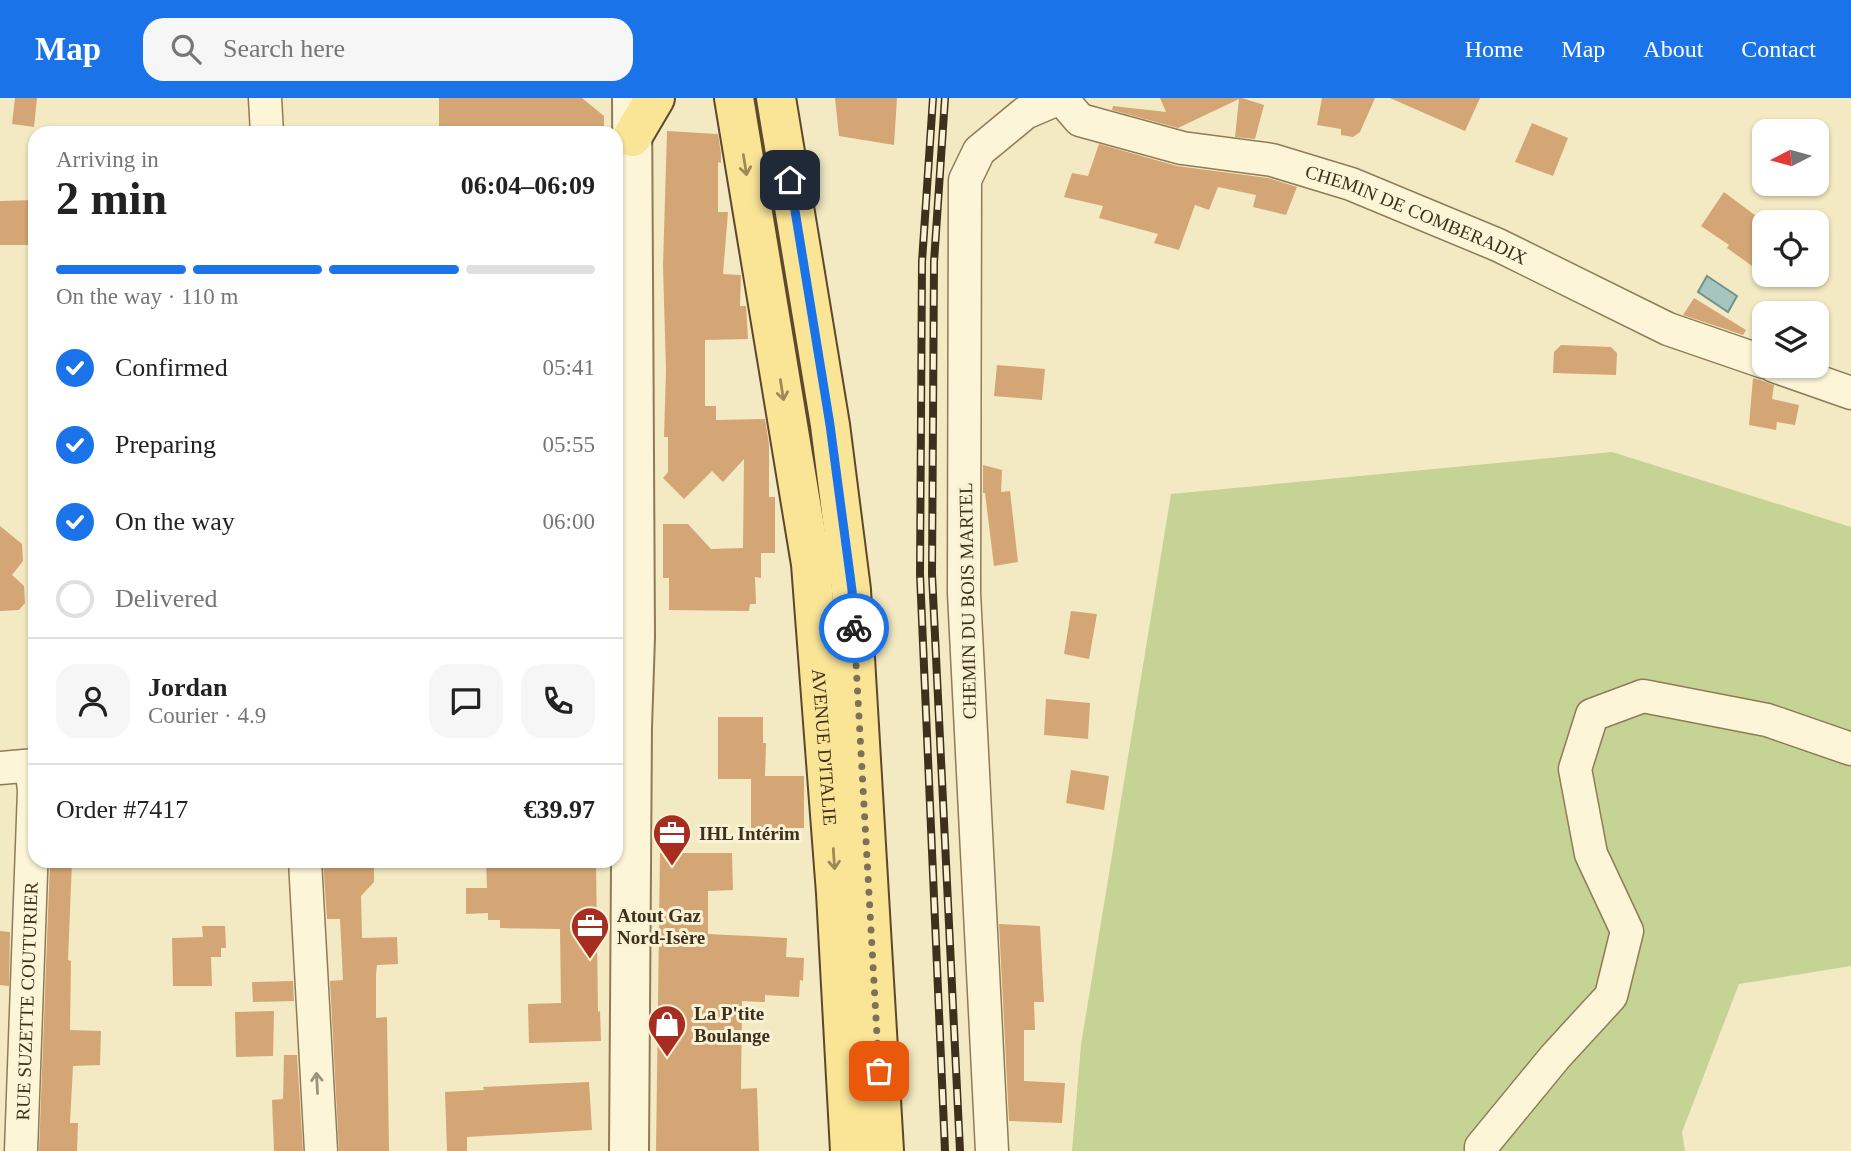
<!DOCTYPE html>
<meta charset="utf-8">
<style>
:root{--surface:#fff;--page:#f6f6f6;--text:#222;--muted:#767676;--line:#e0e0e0;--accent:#1a73e8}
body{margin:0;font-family:Georgia,serif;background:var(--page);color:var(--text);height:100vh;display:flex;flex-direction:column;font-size:26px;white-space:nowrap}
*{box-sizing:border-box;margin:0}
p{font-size:23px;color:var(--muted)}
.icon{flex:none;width:38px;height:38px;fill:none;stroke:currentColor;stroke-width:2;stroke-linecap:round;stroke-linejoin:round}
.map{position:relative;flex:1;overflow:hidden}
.panel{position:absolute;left:28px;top:28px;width:595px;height:742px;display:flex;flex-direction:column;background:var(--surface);border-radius:21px;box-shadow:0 2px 5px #0004}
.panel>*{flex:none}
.needle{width:46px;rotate:264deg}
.controls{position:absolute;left:1752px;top:21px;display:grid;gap:14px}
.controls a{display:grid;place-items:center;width:77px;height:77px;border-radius:14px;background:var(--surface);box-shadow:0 2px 5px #0004;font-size:35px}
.pin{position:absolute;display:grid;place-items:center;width:60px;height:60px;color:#fff;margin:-30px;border-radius:14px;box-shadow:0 4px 10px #0006}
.courier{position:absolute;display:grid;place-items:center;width:70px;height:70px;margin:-35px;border:5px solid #1a73e8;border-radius:50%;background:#fff;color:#222;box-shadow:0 2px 9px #0007}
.overview em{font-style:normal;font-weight:700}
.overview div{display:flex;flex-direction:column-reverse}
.overview{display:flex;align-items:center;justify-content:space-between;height:119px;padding:0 28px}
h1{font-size:46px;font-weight:700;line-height:52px}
.bar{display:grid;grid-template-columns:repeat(4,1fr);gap:10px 7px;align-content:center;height:84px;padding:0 28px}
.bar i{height:9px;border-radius:5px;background:var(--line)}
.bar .selected{background:var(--accent)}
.bar p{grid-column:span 4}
.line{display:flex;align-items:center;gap:18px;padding:0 28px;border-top:2px solid var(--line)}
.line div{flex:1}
.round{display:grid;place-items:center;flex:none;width:74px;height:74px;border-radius:21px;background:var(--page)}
ol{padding:0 28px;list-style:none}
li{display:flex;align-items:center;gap:21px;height:77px}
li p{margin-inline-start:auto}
li .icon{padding:7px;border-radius:50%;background:var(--accent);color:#fff;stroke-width:4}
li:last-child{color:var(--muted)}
li i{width:38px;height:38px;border:4px solid var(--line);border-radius:50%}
header{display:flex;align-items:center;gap:42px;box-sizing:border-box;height:98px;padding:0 35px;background:var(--accent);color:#fff}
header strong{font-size:33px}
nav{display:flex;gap:38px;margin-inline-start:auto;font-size:24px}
.search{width:490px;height:63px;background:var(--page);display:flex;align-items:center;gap:18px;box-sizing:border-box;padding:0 24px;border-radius:21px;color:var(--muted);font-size:26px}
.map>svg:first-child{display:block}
</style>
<header>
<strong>Map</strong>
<div class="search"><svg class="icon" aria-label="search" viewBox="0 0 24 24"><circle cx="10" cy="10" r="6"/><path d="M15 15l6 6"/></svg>Search here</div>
<nav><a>Home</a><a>Map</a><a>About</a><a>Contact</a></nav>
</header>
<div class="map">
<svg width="1851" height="1053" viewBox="0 0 1851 1053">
<rect width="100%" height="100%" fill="#f3e9c3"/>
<polygon fill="#c5d395" points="1612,354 1851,429 1851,868 1739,886 1682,1034 1685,1053 1072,1053 1081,947 1171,396"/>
<polygon fill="#a6c5bf" stroke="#6b958f" stroke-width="2" points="1707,178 1737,198 1728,214 1698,194"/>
<g fill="#d5a675">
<polygon points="15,0 37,0 34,29 12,26"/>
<polygon points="439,0 582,0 604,18 604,35 439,35"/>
<polygon points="835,0 897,0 894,47 839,38"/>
<polygon points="1160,0 1242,0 1264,7 1255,41 1235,39 1239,1 1178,30 1112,12 1113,8 1166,14"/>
<polygon points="1322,0 1375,0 1360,34 1353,39 1341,37 1341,31 1317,27"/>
<polygon points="1390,0 1480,0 1465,33"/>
<polygon points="1532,25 1568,40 1553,78 1515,64"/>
<polygon points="667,33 718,36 721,55 721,65 718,64 718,114 728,114 723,176 741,177 740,208 746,208 748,241 705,242 705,308 716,308 716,322 765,321 769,346 769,399 775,399 775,455 761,455 761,480 755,479 756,506 750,506 749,513 669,512 669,480 663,480 663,426 688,426 711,451 743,450 744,361 723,384 712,373 684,401 663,380 668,374 668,339 664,339 666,272 663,168"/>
<polygon points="1099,46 1177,68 1268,80 1297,89 1286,117 1253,109 1256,97 1218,89 1209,112 1195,107 1179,152 1154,145 1158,136 1099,120 1103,108 1064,99 1072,75 1088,78"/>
<polygon points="1724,94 1764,124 1764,134 1752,168 1727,150 1729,147 1701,128"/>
<polygon points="35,102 35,147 0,147 0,103"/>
<polygon points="1694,200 1746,232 1743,237 1683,217"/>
<polygon points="1561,247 1611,249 1617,255 1616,277 1553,275 1554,254"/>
<polygon points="997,267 1045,271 1042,302 994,298"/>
<polygon points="1753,280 1774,287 1772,301 1799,307 1795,327 1777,324 1776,332 1749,327"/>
<polygon points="983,367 1002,372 1001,394 1010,393 1018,464 994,468 985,395 983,395"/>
<polygon points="0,428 22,446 23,463 12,477 24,488 25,505 19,512 0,513"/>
<polygon points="1071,513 1097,516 1089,561 1064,556"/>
<polygon points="1046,601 1090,605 1088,641 1044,637"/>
<polygon points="718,619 763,619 763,645 766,645 765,678 804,678 804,730 751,730 751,681 718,681"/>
<polygon points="1071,672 1109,678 1104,712 1066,705"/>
<polygon points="660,755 732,755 733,792 708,793 708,836 787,840 786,859 804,860 803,883 800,882 799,899 765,897 765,904 742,903 741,991 757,990 759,1053 656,1053"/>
<polygon points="50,763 72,763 68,862 71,863 70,932 101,933 100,967 73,968 70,1025 78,1025 77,1053 39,1053"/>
<polygon points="323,763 374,763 374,784 361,798 362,840 397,839 398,866 377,867 376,876 376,920 387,919 389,1053 339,1053 330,883 343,882 340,821 327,821"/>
<polygon points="486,763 596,763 598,914 600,913 601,943 529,945 528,906 561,905 560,831 500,830 500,822 488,822 488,815 466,816 466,790 487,790"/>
<polygon points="999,826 1040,828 1044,904 1034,904 1035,932 1024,932 1024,983 1065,985 1062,1025 1009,1023"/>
<polygon points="202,828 225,828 226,850 221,850 221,859 211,859 212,888 173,888 172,840 203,839"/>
<polygon points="0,833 10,834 9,888 0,887"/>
<polygon points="293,883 294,903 253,904 252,884"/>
<polygon points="274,913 273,958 236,959 235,914"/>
<polygon points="284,957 297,957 303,1053 274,1053 272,1002 283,1001"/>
<polygon points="589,984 592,1032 467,1039 467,1053 447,1053 445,994 484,992 483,989"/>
</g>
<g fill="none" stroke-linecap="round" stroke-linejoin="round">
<g stroke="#907b57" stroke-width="35">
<g id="minor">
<polyline points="265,0 267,35"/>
<path id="s1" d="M 1061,0 L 1080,22 L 1182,50 L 1272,62 L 1351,86 L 1498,147 L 1668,231 L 1764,264"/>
<polyline points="1774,268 1851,295"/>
<polyline points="0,670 35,667"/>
<polyline points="305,763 321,1053"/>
<path id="s2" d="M 21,1053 L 34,692 L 31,668"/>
<polyline points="992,1053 964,495 965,82 979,53 1025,15 1060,0"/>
<polyline points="1481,1053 1481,1049 1555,959 1611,898 1627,833 1591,756 1575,671 1592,617 1643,598 1767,622 1851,651"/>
</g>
</g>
<g stroke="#907b57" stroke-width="42">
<polyline id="tertiary" points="629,1053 632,629 635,539 632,0"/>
</g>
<g stroke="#5d482c" stroke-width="42">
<g id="primary">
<path id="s3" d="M 734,0 L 811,466 L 836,795 L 850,1053"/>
<polyline points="776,0 830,327 851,492 884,1053"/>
<polyline points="632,39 655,0"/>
</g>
</g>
<use href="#minor" stroke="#fcf5d8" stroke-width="32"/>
<use href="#tertiary" stroke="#fcf5d8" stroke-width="38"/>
<use href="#primary" stroke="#fae597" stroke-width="38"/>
<g stroke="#3e301d" stroke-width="8">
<g id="rail">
<polyline points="933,0 922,164 920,476 945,1053"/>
<polyline points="945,0 934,164 932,476 960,1053"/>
</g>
</g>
<use href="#rail" stroke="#f9f2d4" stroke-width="5" stroke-dasharray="16" stroke-linecap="butt"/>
</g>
<defs><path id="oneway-shaft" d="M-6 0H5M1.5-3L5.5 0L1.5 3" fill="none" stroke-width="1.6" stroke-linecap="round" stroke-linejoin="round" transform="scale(1.75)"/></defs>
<g stroke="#9c8a5a">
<use href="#oneway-shaft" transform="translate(745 67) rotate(81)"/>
<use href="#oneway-shaft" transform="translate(782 292) rotate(81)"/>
<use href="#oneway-shaft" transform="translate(834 761) rotate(86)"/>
</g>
<use stroke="#9d927a" href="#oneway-shaft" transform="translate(317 985) rotate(-93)"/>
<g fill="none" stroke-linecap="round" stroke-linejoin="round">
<polyline stroke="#7d7157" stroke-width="7" stroke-dasharray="0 12.6" points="854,530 879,973"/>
<polyline stroke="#1a73e8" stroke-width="9" points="790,82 830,327 852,492 854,530"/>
</g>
<defs>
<g id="office-pin" transform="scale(2.0125)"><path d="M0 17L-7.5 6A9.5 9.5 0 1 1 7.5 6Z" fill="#a62d20" stroke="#f9f2d4"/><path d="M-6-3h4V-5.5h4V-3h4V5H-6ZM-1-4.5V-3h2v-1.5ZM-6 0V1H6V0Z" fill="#fff"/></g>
<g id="shop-pin" transform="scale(2.0125)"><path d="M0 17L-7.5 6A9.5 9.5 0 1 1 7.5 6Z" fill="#a62d20" stroke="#f9f2d4"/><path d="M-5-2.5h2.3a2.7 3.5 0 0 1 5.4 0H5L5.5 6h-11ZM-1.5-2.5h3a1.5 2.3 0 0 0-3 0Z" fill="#fff"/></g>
</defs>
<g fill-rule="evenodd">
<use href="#office-pin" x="672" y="735"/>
<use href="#office-pin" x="590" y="828"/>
<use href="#shop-pin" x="667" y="926"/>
</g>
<g text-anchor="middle" stroke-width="6" stroke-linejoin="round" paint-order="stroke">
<g font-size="19" fill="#3e301d" stroke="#f9f2d4">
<text dy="7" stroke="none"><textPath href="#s1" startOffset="380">CHEMIN DE COMBERADIX</textPath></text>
<text transform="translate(967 503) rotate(-91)" y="7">CHEMIN DU BOIS MARTEL</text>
<text dy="7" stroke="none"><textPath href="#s3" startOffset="656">AVENUE D'ITALIE</textPath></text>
<text dy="7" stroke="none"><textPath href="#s2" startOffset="150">RUE SUZETTE COUTURIER</textPath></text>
</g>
<g font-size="19" font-weight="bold" fill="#3e301d" stroke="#f9f2d4" text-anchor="start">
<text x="699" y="742">IHL Intérim</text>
<text x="617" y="824">Atout Gaz<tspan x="617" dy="22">Nord-Isère</tspan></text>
<text x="694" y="922">La P'tite<tspan x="694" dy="22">Boulange</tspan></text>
</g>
</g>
</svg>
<div class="controls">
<a><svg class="needle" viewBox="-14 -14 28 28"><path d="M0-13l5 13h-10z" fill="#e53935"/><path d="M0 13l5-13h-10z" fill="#767676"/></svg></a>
<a><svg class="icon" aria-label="locate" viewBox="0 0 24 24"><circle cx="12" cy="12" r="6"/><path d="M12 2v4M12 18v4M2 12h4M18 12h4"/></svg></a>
<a><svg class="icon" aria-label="layers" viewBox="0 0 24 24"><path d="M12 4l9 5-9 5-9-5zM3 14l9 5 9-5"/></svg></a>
</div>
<div class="pin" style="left:879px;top:973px;background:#ea580c"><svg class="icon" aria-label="bag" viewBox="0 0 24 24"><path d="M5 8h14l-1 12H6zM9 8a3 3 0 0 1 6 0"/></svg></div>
<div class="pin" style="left:790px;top:82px;background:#1f2937"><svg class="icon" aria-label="home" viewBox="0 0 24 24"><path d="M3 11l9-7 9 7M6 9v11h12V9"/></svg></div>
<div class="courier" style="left:854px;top:530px"><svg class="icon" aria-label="bike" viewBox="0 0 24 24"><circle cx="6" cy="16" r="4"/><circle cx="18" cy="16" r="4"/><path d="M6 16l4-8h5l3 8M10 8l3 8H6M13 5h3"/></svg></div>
<section class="panel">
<div class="overview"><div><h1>2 min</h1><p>Arriving in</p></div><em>06:04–06:09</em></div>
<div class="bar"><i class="selected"></i><i class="selected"></i><i class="selected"></i><i></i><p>On the way · 110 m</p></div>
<ol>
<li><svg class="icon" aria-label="check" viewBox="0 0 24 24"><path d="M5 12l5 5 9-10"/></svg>Confirmed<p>05:41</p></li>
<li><svg class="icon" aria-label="check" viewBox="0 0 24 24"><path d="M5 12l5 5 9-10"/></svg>Preparing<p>05:55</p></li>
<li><svg class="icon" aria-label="check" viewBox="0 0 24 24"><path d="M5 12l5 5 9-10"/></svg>On the way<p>06:00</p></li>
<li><i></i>Delivered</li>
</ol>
<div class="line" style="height:126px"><a class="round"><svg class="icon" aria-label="person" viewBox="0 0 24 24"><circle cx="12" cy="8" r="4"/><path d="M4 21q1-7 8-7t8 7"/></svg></a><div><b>Jordan</b><p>Courier · 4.9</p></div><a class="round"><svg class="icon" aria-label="chat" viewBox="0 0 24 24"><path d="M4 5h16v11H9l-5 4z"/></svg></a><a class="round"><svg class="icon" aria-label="phone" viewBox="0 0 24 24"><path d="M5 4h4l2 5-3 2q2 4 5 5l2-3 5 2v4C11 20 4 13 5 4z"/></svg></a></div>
<div class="line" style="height:91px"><div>Order #7417</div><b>€39.97</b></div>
</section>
</div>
